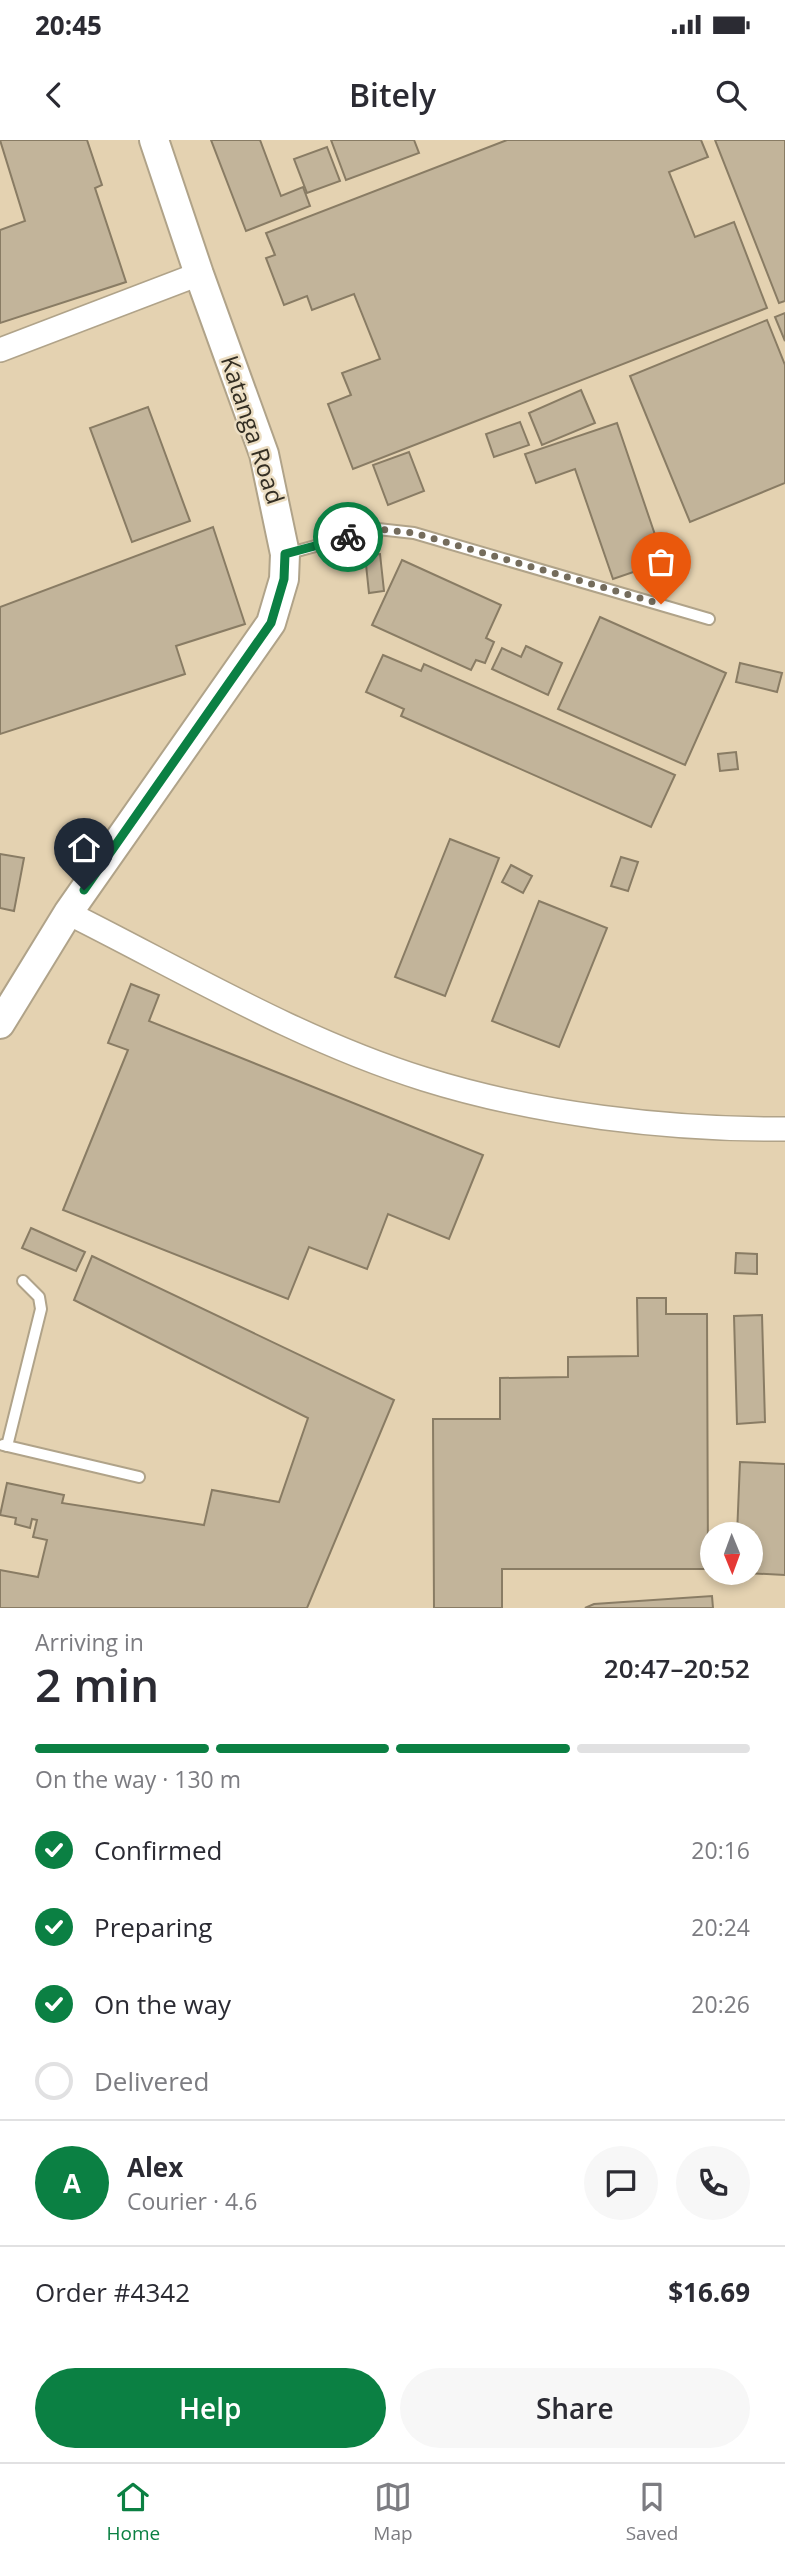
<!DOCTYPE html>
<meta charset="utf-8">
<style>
:root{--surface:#fff;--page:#f7f7f7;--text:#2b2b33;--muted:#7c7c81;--line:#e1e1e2;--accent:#0b8043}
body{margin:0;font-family:"Open Sans",sans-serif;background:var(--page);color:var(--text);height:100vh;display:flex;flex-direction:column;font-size:26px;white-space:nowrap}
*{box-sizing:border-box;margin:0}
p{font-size:23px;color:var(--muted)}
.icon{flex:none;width:38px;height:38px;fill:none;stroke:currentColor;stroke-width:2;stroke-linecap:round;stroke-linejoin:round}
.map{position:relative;height:1468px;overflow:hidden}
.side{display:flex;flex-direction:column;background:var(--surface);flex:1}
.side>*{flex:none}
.needle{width:46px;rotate:179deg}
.fabs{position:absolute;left:700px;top:1382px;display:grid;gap:14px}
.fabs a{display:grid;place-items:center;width:63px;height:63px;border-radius:50%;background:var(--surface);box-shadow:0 4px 10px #0003;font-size:35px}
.pin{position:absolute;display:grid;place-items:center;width:60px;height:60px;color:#fff;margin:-72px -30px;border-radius:50% 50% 50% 0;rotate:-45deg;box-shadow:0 0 7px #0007}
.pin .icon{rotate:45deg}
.courier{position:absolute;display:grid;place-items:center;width:70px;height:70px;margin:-35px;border:5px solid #0b8043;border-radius:50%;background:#fff;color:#222;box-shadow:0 2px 9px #0007}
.headline em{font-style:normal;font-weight:600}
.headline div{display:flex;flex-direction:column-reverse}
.headline{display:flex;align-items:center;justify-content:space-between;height:119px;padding:0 35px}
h1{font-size:46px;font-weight:600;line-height:52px}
.bar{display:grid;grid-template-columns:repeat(4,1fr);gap:10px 7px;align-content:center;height:84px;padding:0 35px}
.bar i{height:9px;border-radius:5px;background:var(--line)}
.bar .on{background:var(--accent)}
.bar p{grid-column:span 4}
.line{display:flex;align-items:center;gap:18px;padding:0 35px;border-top:2px solid var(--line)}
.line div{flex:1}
.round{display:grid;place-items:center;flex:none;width:74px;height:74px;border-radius:37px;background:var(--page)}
ol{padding:0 35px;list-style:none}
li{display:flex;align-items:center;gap:21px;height:77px}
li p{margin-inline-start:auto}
li .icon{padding:7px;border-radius:50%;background:var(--accent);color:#fff;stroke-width:4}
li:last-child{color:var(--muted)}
li i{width:38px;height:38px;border:4px solid var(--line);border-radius:50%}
.button{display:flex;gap:14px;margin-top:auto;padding:14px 35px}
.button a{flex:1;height:80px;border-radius:42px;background:var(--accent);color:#fff;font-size:28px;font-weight:600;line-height:80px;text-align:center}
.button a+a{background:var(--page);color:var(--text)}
.status{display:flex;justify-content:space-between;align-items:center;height:49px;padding:0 35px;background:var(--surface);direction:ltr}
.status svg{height:19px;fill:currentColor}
header{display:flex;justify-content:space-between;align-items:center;height:91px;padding:0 35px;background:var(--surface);font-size:32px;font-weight:600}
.menu{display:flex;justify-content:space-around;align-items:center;height:98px;border-top:2px solid var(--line);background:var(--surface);font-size:19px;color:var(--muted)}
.menu a{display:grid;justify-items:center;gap:4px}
.menu .on{color:var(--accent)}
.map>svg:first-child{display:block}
</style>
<div class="status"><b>20:45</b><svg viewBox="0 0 49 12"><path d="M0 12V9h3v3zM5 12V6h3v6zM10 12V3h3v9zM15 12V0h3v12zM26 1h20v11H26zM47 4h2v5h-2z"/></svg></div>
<header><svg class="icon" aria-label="back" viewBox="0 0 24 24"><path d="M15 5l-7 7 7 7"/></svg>Bitely<svg class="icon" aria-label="search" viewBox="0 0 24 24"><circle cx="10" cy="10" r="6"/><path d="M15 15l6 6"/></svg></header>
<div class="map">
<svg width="785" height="1468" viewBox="0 0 785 1468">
<rect width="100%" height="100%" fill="#ecdec3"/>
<path fill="#e4d2b1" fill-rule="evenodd" d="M 0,0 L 785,0 L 785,1468 L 0,1468 ZM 712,1395 L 751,1395 L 751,1433 L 712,1433 Z"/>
<g fill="#c2b49a" stroke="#897c64" stroke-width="2">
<polygon points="0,0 87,0 102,45 95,48 126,142 0,183 0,90 25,81"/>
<polygon points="211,0 260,0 281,56 303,47 310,66 246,91"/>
<polygon points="331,0 414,0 419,13 346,40"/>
<polygon points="507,0 701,0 708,17 669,32 695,97 734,82 767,168 353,329 328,264 351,255 342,233 380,219 354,154 312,170 307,156 284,165 266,118 275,115 266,93"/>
<polygon points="715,0 785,0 785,161 779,163"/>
<polygon points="327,7 340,41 307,53 294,19"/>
<polygon points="785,173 785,201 775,177"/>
<polygon points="767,180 785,225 785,343 690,382 630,236"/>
<polygon points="581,250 595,283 542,305 529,273"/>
<polygon points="148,267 190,381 132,402 90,288"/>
<polygon points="520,282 529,305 494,317 486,294"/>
<polygon points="617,283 668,433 646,440 642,429 613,439 575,329 536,343 525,314"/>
<polygon points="409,312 424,351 388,365 373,325"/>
<polygon points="213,387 245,484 176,506 185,534 0,594 0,467"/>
<polygon points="380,414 384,451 369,453 365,415"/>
<polygon points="402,420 501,465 486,498 494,502 485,523 476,520 471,530 372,485"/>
<polygon points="600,477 726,533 685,625 558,569"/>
<polygon points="526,506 562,523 548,555 492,529 502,508 521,517"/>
<polygon points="383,515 421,531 424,524 675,635 651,687 401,576 404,569 366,552"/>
<polygon points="740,523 782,533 777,552 736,542"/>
<polygon points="736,612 738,629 720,631 718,614"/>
<polygon points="450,699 499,718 445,856 395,837"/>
<polygon points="0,714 24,718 14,771 0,768"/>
<polygon points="621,717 638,722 628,751 611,746"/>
<polygon points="511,725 532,736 523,753 502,742"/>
<polygon points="539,761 607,788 559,907 492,881"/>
<polygon points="131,844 159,855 149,881 483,1015 449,1099 388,1074 367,1129 309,1107 288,1159 63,1070 128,910 108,903"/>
<polygon points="31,1088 85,1112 76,1131 22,1108"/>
<polygon points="736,1113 757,1114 757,1134 735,1133"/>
<polygon points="92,1116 394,1260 307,1468 0,1468 0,1430 38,1437 47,1400 33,1397 37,1380 32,1379 30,1388 15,1384 16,1378 0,1375 7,1343 64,1355 62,1363 204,1385 212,1350 279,1362 308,1278 74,1160"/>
<polygon points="637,1158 666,1158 666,1174 707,1174 708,1429 502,1429 502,1468 434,1468 433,1279 500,1279 500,1238 568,1237 568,1217 638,1216"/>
<polygon points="762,1175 765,1282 737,1284 734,1176"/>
<polygon points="740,1322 785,1324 785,1435 745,1433 751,1433 751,1395 737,1395"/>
<polygon points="712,1456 713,1468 585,1468 594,1464"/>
</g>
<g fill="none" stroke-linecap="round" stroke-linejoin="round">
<g stroke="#b0a389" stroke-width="14">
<g id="service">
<polyline points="286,414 378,389 414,393 709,479"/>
<polyline points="3,1305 139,1337"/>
<polyline points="7,1306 41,1169 39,1157 23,1141"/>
</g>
</g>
<g stroke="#b0a389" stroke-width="26">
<g id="minor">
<polyline points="0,210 199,134"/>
<path d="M 68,773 C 184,831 299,900 424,939 C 536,974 668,990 785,989"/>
</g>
</g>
<g stroke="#b0a389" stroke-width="32">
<polyline id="tertiary" points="0,884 68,773 271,483 284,439 285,414 264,314 199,134 154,0"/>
</g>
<use href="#service" stroke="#fff" stroke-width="10"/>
<use href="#minor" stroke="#fff" stroke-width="23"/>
<use href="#tertiary" stroke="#fff" stroke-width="28"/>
</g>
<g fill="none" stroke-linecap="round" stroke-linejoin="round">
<polyline stroke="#746c5c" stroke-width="7" stroke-dasharray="0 12.6" points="348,397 378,389 414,393 661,464"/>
<polyline stroke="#0b8043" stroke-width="9" points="84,750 271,483 284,439 285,414 348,397"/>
</g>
<g text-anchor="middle" stroke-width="5" stroke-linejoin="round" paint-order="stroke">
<g font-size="24" fill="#342f24" stroke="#ecdec3">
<text transform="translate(252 290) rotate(72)" y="8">Katanga Road</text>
</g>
</g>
</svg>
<div class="fabs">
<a><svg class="needle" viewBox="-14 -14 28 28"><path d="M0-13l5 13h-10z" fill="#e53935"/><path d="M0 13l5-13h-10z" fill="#7c7c81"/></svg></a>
</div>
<div class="pin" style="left:661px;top:464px;background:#ea580c"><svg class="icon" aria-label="bag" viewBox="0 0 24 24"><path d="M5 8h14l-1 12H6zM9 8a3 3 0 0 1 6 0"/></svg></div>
<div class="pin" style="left:84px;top:750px;background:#1f2937"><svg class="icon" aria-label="home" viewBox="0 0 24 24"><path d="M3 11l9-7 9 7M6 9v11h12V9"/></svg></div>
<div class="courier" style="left:348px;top:397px"><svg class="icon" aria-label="bike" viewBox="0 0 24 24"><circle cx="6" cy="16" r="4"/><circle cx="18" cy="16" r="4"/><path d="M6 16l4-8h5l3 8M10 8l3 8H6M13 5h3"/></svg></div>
</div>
<section class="side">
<div class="headline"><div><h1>2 min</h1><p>Arriving in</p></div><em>20:47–20:52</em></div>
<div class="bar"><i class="on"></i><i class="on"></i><i class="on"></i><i></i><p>On the way · 130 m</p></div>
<ol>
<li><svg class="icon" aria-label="check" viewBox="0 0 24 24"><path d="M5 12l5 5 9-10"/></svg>Confirmed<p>20:16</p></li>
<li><svg class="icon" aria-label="check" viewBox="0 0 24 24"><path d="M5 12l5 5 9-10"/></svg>Preparing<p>20:24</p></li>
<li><svg class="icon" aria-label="check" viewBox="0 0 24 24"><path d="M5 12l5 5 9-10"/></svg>On the way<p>20:26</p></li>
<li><i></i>Delivered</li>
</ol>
<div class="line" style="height:126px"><b class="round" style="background:var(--accent);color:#fff">A</b><div><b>Alex</b><p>Courier · 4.6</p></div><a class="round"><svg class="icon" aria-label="chat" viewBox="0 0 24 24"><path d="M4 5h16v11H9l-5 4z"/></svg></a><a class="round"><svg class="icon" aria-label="phone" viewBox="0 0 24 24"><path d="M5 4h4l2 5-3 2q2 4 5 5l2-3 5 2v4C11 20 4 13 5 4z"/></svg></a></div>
<div class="line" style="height:91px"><div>Order #4342</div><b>$16.69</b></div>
<div class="button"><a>Help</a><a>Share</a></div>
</section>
<nav class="menu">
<a class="on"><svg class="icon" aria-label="home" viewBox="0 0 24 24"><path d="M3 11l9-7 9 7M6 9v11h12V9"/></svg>Home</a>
<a><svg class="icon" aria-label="map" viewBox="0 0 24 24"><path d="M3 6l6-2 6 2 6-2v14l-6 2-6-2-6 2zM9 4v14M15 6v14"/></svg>Map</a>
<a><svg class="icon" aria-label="saved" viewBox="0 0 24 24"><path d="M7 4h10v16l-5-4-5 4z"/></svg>Saved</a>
</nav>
